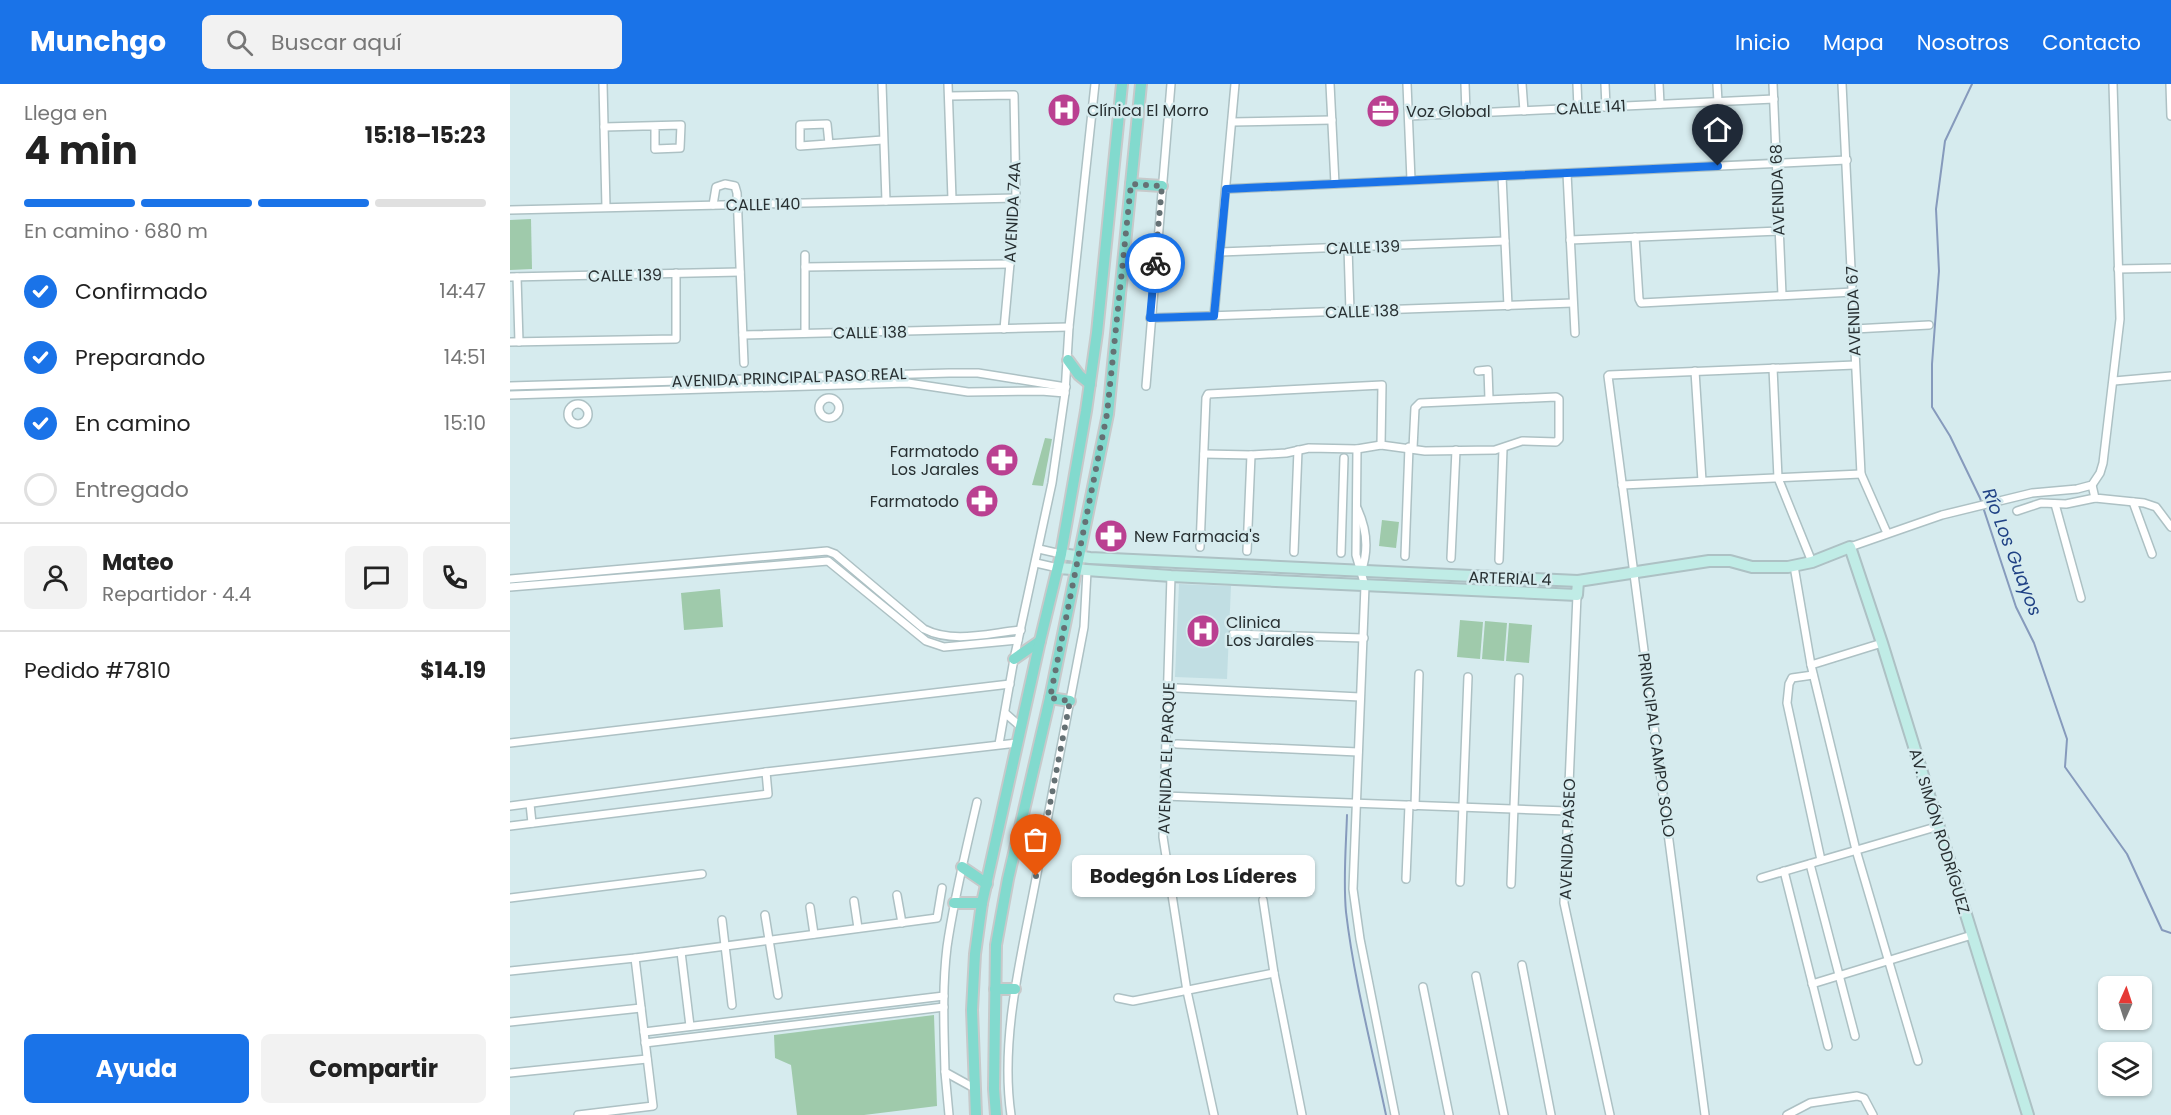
<!DOCTYPE html>
<html lang="es">
<meta charset="utf-8">
<style>
:root{--surface:#fff;--page:#f2f2f2;--text:#222;--muted:#767676;--line:#e0e0e0;--accent:#1a73e8}
body{margin:0;font-family:Poppins,sans-serif;background:var(--page);color:var(--text);height:100vh;display:flex;flex-direction:column;font-size:22px;white-space:nowrap}
*{box-sizing:border-box;margin:0}
p{font-size:20px;color:var(--muted)}
.icon{flex:none;width:33px;height:33px;fill:none;stroke:currentColor;stroke-width:2;stroke-linecap:round;stroke-linejoin:round}
.map{position:relative;flex:1;overflow:hidden}
.sheet{display:flex;flex-direction:column;background:var(--surface);width:510px}
.sheet>*{flex:none}
.needle{width:39px;rotate:3deg}
.fabs{position:absolute;left:1588px;top:892px;display:grid;gap:12px}
.fabs a{display:grid;place-items:center;width:54px;height:54px;border-radius:9px;background:var(--surface);box-shadow:0 2px 4px #0004;font-size:30px}
.pin{position:absolute;display:grid;place-items:center;width:51px;height:51px;color:#fff;margin:-62px -26px;border-radius:50% 50% 50% 0;rotate:-45deg;box-shadow:0 0 6px #0007}
.pin .icon{rotate:45deg}
.courier{position:absolute;display:grid;place-items:center;width:60px;height:60px;margin:-30px;border:4px solid #1a73e8;border-radius:50%;background:#fff;color:#222;box-shadow:0 2px 8px #0007}
.bubble{position:absolute;height:42px;border-radius:9px;background:var(--surface);box-shadow:0 2px 4px #0004;font-size:20px;font-weight:700;line-height:42px;text-align:center}
.overview em{font-style:normal;font-weight:700}
.overview div{display:flex;flex-direction:column-reverse}
.overview{display:flex;align-items:center;justify-content:space-between;height:102px;padding:0 24px}
h1{font-size:39px;font-weight:700;line-height:45px}
.bar{display:grid;grid-template-columns:repeat(4,1fr);gap:9px 6px;align-content:center;height:72px;padding:0 24px}
.bar i{height:8px;border-radius:4px;background:var(--line)}
.bar .on{background:var(--accent)}
.bar p{grid-column:span 4}
.line{display:flex;align-items:center;gap:15px;padding:0 24px;border-top:2px solid var(--line)}
.line div{flex:1}
.round{display:grid;place-items:center;flex:none;width:63px;height:63px;border-radius:9px;background:var(--page)}
ol{padding:0 24px;list-style:none}
li{display:flex;align-items:center;gap:18px;height:66px}
li p{margin-inline-start:auto}
li .icon{padding:6px;border-radius:50%;background:var(--accent);color:#fff;stroke-width:4}
li:last-child{color:var(--muted)}
li i{width:33px;height:33px;border:3px solid var(--line);border-radius:50%}
.button{display:flex;gap:12px;margin-top:auto;padding:12px 24px}
.button a{flex:1;height:69px;border-radius:9px;background:var(--accent);color:#fff;font-size:24px;font-weight:700;line-height:69px;text-align:center}
.button a+a{background:var(--page);color:var(--text)}
header{display:flex;align-items:center;gap:36px;box-sizing:border-box;height:84px;padding:0 30px;background:var(--accent);color:#fff}
header strong{font-size:28px}
nav{display:flex;gap:33px;margin-inline-start:auto;font-size:21px}
.search{width:420px;height:54px;background:var(--page);display:flex;align-items:center;gap:15px;box-sizing:border-box;padding:0 21px;border-radius:9px;color:var(--muted);font-size:22px}
main{display:flex;flex:1;min-height:0}
.map>svg:first-child{display:block}
</style>
<header>
<strong>Munchgo</strong>
<div class="search"><svg class="icon" aria-label="search" viewBox="0 0 24 24"><circle cx="10" cy="10" r="6"/><path d="M15 15l6 6"/></svg>Buscar aquí</div>
<nav><a>Inicio</a><a>Mapa</a><a>Nosotros</a><a>Contacto</a></nav>
</header>
<main>
<section class="sheet">
<div class="overview"><div><h1>4 min</h1><p>Llega en</p></div><em>15:18–15:23</em></div>
<div class="bar"><i class="on"></i><i class="on"></i><i class="on"></i><i></i><p>En camino · 680 m</p></div>
<ol>
<li><svg class="icon" aria-label="check" viewBox="0 0 24 24"><path d="M5 12l5 5 9-10"/></svg>Confirmado<p>14:47</p></li>
<li><svg class="icon" aria-label="check" viewBox="0 0 24 24"><path d="M5 12l5 5 9-10"/></svg>Preparando<p>14:51</p></li>
<li><svg class="icon" aria-label="check" viewBox="0 0 24 24"><path d="M5 12l5 5 9-10"/></svg>En camino<p>15:10</p></li>
<li><i></i>Entregado</li>
</ol>
<div class="line" style="height:108px"><a class="round"><svg class="icon" aria-label="person" viewBox="0 0 24 24"><circle cx="12" cy="8" r="4"/><path d="M4 21q1-7 8-7t8 7"/></svg></a><div><b>Mateo</b><p>Repartidor · 4.4</p></div><a class="round"><svg class="icon" aria-label="chat" viewBox="0 0 24 24"><path d="M4 5h16v11H9l-5 4z"/></svg></a><a class="round"><svg class="icon" aria-label="phone" viewBox="0 0 24 24"><path d="M5 4h4l2 5-3 2q2 4 5 5l2-3 5 2v4C11 20 4 13 5 4z"/></svg></a></div>
<div class="line" style="height:78px"><div>Pedido #7810</div><b>$14.19</b></div>
<div class="button"><a>Ayuda</a><a>Compartir</a></div>
</section>
<div class="map">
<svg width="1661" height="1031" viewBox="0 0 1661 1031">
<rect width="100%" height="100%" fill="#d6ebee"/>
<polygon fill="#c1dee3" points="669,500 721,502 717,595 665,593"/>
<g fill="#9fcaab">
<polygon points="21,135 22,185 0,186 0,136"/>
<polygon points="535,354 542,355 533,402 522,401"/>
<polygon points="872,436 889,438 886,464 869,462"/>
<polygon points="210,505 213,543 174,546 171,509"/>
<polygon points="950,536 973,538 970,575 947,573"/>
<polygon points="975,537 997,539 994,577 972,575"/>
<polygon points="999,539 1022,541 1019,579 996,577"/>
<polygon points="424,931 427,1022 354,1031 287,1031 281,981 265,974 264,951"/>
</g>
<g fill="none" stroke-linecap="round" stroke-linejoin="round">
<g stroke="#869abc" stroke-width="2">
<polyline points="1462,0 1435,57 1426,125 1429,187 1422,280 1422,323 1440,352 1470,414 1506,523 1524,559 1557,655 1555,683 1617,770 1652,846 1661,849"/>
<path d="M 837,731 C 836,763 833,796 836,828 C 844,896 862,964 876,1031"/>
</g>
<g stroke="#adc1c4" stroke-width="10">
<g id="street">
<polyline points="93,0 96,123"/>
<polyline points="372,0 376,117"/>
<polyline points="438,0 442,115"/>
<polyline points="820,0 825,100"/>
<polyline points="897,0 901,96"/>
<polyline points="955,0 956,29"/>
<polyline points="1012,0 1014,27"/>
<polyline points="1067,0 1068,24"/>
<polyline points="1095,0 1096,23"/>
<polyline points="1149,0 1150,20"/>
<polyline points="1207,0 1208,18"/>
<polyline points="1263,0 1272,211"/>
<polyline points="1332,0 1351,390 1377,449"/>
<polyline points="1660,0 1661,32"/>
<polyline points="439,12 504,11 506,114 494,245"/>
<polyline points="899,32 1264,15"/>
<polyline points="722,38 822,36"/>
<polyline points="94,43 171,41 170,64 145,65 145,42"/>
<polyline points="319,60 317,40 290,41 290,62 373,56"/>
<polyline points="1057,89 1065,249"/>
<polyline points="992,92 998,222"/>
<polyline points="716,105 1337,76"/>
<polyline points="203,121 206,103 215,100 225,102 227,109 234,279"/>
<polyline points="0,126 506,114"/>
<polyline points="1125,153 1129,215 1131,219 1343,208"/>
<polyline points="1060,156 1269,147"/>
<polyline points="838,163 840,227"/>
<polyline points="710,168 995,157"/>
<polyline points="295,171 295,249"/>
<polyline points="295,183 500,180"/>
<polyline points="1608,185 1661,184"/>
<polyline points="0,193 230,188"/>
<polyline points="7,193 9,258"/>
<polyline points="704,232 725,0"/>
<polyline points="640,234 1063,219"/>
<polyline points="1344,245 1419,241"/>
<polyline points="233,251 559,243"/>
<polyline points="0,258 166,255 166,189"/>
<polyline points="1263,284 1268,394 1302,478"/>
<polyline points="968,287 978,286 979,315"/>
<polyline points="1185,287 1192,397"/>
<polyline points="1604,297 1661,292"/>
<polyline points="0,302 439,289 468,289 556,303"/>
<polyline points="636,302 661,0"/>
<polyline points="0,311 398,299 458,308 531,307 555,309"/>
<circle cx="319" cy="324" r="10"/>
<circle cx="68" cy="330" r="10"/>
<polyline points="847,365 846,471 855,502 843,805 850,855 885,1031"/>
<polyline points="694,370 741,371 776,369 799,364 847,365 871,361 915,367 985,366 1012,357 1046,358 1049,355 1049,315 1046,313 910,319 905,324 903,364"/>
<polyline points="1112,401 1351,390"/>
<polyline points="1582,401 1585,414 1634,419 1646,423 1661,443"/>
<polyline points="1623,418 1642,470"/>
<polyline points="1545,420 1571,514"/>
<path d="M 847,424 C 857,445 859,466 851,488"/>
<polyline points="1507,427 1531,419 1556,420 1585,414"/>
<polyline points="690,463 696,314 698,310 872,301 871,361"/>
<polyline points="1340,463 1432,431 1522,409 1567,405 1582,401 1590,389 1593,379 1610,235 1603,0"/>
<polyline points="529,465 551,470"/>
<polyline points="737,467 741,371"/>
<polyline points="784,468 788,366"/>
<polyline points="831,469 834,374"/>
<polyline points="895,472 899,363"/>
<polyline points="941,474 946,366"/>
<polyline points="989,476 993,365"/>
<polyline points="526,479 548,484"/>
<polyline points="1284,482 1301,581 1346,766 1408,977"/>
<polyline points="661,492 653,753 677,907 704,1031"/>
<path d="M 0,495 L 317,467 L 325,470 L 414,545 C 443,560 479,549 511,546"/>
<polyline points="0,503 318,477 416,557 434,563 508,556"/>
<polyline points="1067,511 1054,819 1100,1031"/>
<polyline points="723,550 854,554"/>
<polyline points="1301,581 1372,559"/>
<polyline points="1303,591 1282,594 1279,600 1277,619 1311,776"/>
<polyline points="667,604 850,613"/>
<polyline points="495,629 511,643"/>
<polyline points="0,659 500,600"/>
<polyline points="489,660 504,575 542,399 555,309 559,243 585,0"/>
<polyline points="667,660 848,668"/>
<polyline points="654,712 1057,727"/>
<polyline points="20,720 22,739"/>
<polyline points="0,722 256,688 507,659"/>
<polyline points="905,722 909,590"/>
<polyline points="0,742 258,710 256,688"/>
<polyline points="1300,780 1345,952"/>
<polyline points="1274,787 1318,962"/>
<polyline points="1251,794 1429,742"/>
<polyline points="896,795 899,721"/>
<polyline points="950,798 958,593"/>
<polyline points="1001,800 1009,594"/>
<polyline points="387,811 392,839"/>
<polyline points="0,814 192,790"/>
<polyline points="753,816 764,889 792,1031"/>
<polyline points="344,817 348,844"/>
<polyline points="300,823 304,850"/>
<polyline points="255,831 268,911"/>
<polyline points="212,836 222,921"/>
<polyline points="171,868 180,942"/>
<polyline points="1012,881 1041,1031"/>
<polyline points="0,887 125,874 427,834 432,804"/>
<polyline points="966,892 994,1031"/>
<polyline points="1302,900 1462,851"/>
<polyline points="913,903 939,1031"/>
<polyline points="608,914 623,917 764,889"/>
<polyline points="0,938 131,924"/>
<polyline points="134,948 434,912"/>
<polyline points="135,959 434,923"/>
<polyline points="435,988 439,1031"/>
<polyline points="0,989 137,975"/>
<path d="M 464,1004 L 435,988 C 434,946 432,904 437,863 C 444,814 456,766 467,718"/>
<polyline points="68,1031 143,1022 125,874"/>
<path d="M 501,1031 C 490,956 511,873 525,800 C 541,714 558,629 574,543 L 577,487"/>
<polyline points="1195,1031 1098,292 1099,291 1345,281"/>
<polyline points="1277,1031 1300,1019 1347,1012 1354,1014 1363,1031"/>
</g>
</g>
<g stroke="#adc1c4" stroke-width="14">
<g id="secondary">
<polyline points="551,470 580,474 1068,497 1199,477 1220,477 1242,483 1278,483 1302,478 1340,463 1372,559 1518,1031"/>
<polyline points="548,484 661,492 1067,511 1068,497"/>
</g>
</g>
<g stroke="#c7c9ca" stroke-width="14">
<g id="primary">
<polyline points="621,100 652,102"/>
<polyline points="558,276 569,291 580,300"/>
<polyline points="504,575 530,557"/>
<polyline points="540,614 560,617"/>
<polyline points="452,783 477,800"/>
<polyline points="444,819 472,819"/>
<polyline points="485,905 505,905"/>
<polyline points="466,1031 462,926 465,870 472,819 530,557 551,470 576,327 587,249 612,0"/>
<polyline points="486,1031 484,1005 486,861 498,795 540,614 598,330 631,0"/>
</g>
</g>
<use href="#street" stroke="#fff" stroke-width="7"/>
<use href="#secondary" stroke="#c0ece6" stroke-width="10"/>
<use href="#primary" stroke="#82dace" stroke-width="10"/>
</g>
<g fill="none" stroke-linecap="round" stroke-linejoin="round">
<polyline stroke="#657174" stroke-width="6" stroke-dasharray="0 10.8" points="526,792 560,617 540,614 597,330 621,100 652,102 645,179"/>
<polyline stroke="#1a73e8" stroke-width="8" points="645,179 640,234 704,232 716,105 1208,82"/>
</g>
<defs>
<g id="hospital-disc" transform="scale(1.725)"><circle r="9.5" fill="#ba4091" stroke="#d6ebee"/><path d="M-5-5h3v3.5h4V-5h3V5h-3V1.5h-4V5h-3Z" fill="#fff"/></g>
<g id="office-disc" transform="scale(1.725)"><circle r="9.5" fill="#ba4091" stroke="#d6ebee"/><path d="M-6-3h4V-5.5h4V-3h4V5H-6ZM-1-4.5V-3h2v-1.5ZM-6 0V1H6V0Z" fill="#fff"/></g>
<g id="pharmacy-disc" transform="scale(1.725)"><circle r="9.5" fill="#ba4091" stroke="#d6ebee"/><path d="M-2-6h4v4h4v4h-4v4h-4v-4h-4v-4h4Z" fill="#fff"/></g>
</defs>
<g fill-rule="evenodd">
<use href="#hospital-disc" x="554" y="26"/>
<use href="#office-disc" x="873" y="27"/>
<use href="#pharmacy-disc" x="492" y="376"/>
<use href="#pharmacy-disc" x="472" y="417"/>
<use href="#pharmacy-disc" x="601" y="452"/>
<use href="#hospital-disc" x="693" y="547"/>
</g>
<g text-anchor="middle" stroke-width="5" stroke-linejoin="round" paint-order="stroke">
<g font-size="16" fill="#283032" stroke="#d6ebee">
<text transform="translate(1081 23) rotate(-3)" y="6">CALLE 141</text>
<text transform="translate(1267 106) rotate(-92)" y="6">AVENIDA 68</text>
<text transform="translate(253 120) rotate(-1)" y="6">CALLE 140</text>
<text transform="translate(502 128) rotate(-87)" y="6">AVENIDA 74A</text>
<text transform="translate(853 163) rotate(-2)" y="6">CALLE 139</text>
<text transform="translate(115 191) rotate(-1)" y="6">CALLE 139</text>
<text transform="translate(852 227) rotate(-2)" y="6">CALLE 138</text>
<text transform="translate(1343 227) rotate(-92)" y="6">AVENIDA 67</text>
<text transform="translate(360 248) rotate(-1)" y="6">CALLE 138</text>
<text transform="translate(279 293) rotate(-2)" y="6">AVENIDA PRINCIPAL PASO REAL</text>
<text transform="translate(1000 494) rotate(2)" y="6">ARTERIAL 4</text>
<text transform="translate(1147 661) rotate(82)" y="6">PRINCIPAL CAMPO SOLO</text>
<text transform="translate(656 674) rotate(-88)" y="6">AVENIDA EL PARQUE</text>
<text transform="translate(1430 747) rotate(73)" y="6">AV. SIMÓN RODRÍGUEZ</text>
<text transform="translate(1057 755) rotate(-88)" y="6">AVENIDA PASEO</text>
</g>
<g font-size="16" fill="#283032" stroke="#d6ebee" text-anchor="start">
<text x="577" y="32">Clínica El Morro</text>
<text x="896" y="33">Voz Global</text>
<text x="469" y="373" text-anchor="end">Farmatodo<tspan x="469" dy="18">Los Jarales</tspan></text>
<text x="449" y="423" text-anchor="end">Farmatodo</text>
<text x="624" y="458">New Farmacia's</text>
<text x="716" y="544">Clinica<tspan x="716" dy="18">Los Jarales</tspan></text>
</g>
<g font-size="18" font-style="italic" fill="#1f4184" stroke="#d6ebee">
<text transform="translate(1502 468) rotate(69)" y="6">Río Los Guayos</text>
</g>
</g>
</svg>
<div class="fabs">
<a><svg class="needle" viewBox="-14 -14 28 28"><path d="M0-13l5 13h-10z" fill="#e53935"/><path d="M0 13l5-13h-10z" fill="#767676"/></svg></a>
<a><svg class="icon" aria-label="layers" viewBox="0 0 24 24"><path d="M12 4l9 5-9 5-9-5zM3 14l9 5 9-5"/></svg></a>
</div>
<div class="pin" style="left:526px;top:792px;background:#ea580c"><svg class="icon" aria-label="bag" viewBox="0 0 24 24"><path d="M5 8h14l-1 12H6zM9 8a3 3 0 0 1 6 0"/></svg></div>
<div class="pin" style="left:1208px;top:82px;background:#1f2937"><svg class="icon" aria-label="home" viewBox="0 0 24 24"><path d="M3 11l9-7 9 7M6 9v11h12V9"/></svg></div>
<div class="courier" style="left:645px;top:179px"><svg class="icon" aria-label="bike" viewBox="0 0 24 24"><circle cx="6" cy="16" r="4"/><circle cx="18" cy="16" r="4"/><path d="M6 16l4-8h5l3 8M10 8l3 8H6M13 5h3"/></svg></div>
<div class="bubble" style="left:562px;top:771px;width:243px">Bodegón Los Líderes</div>
</div>
</main>
